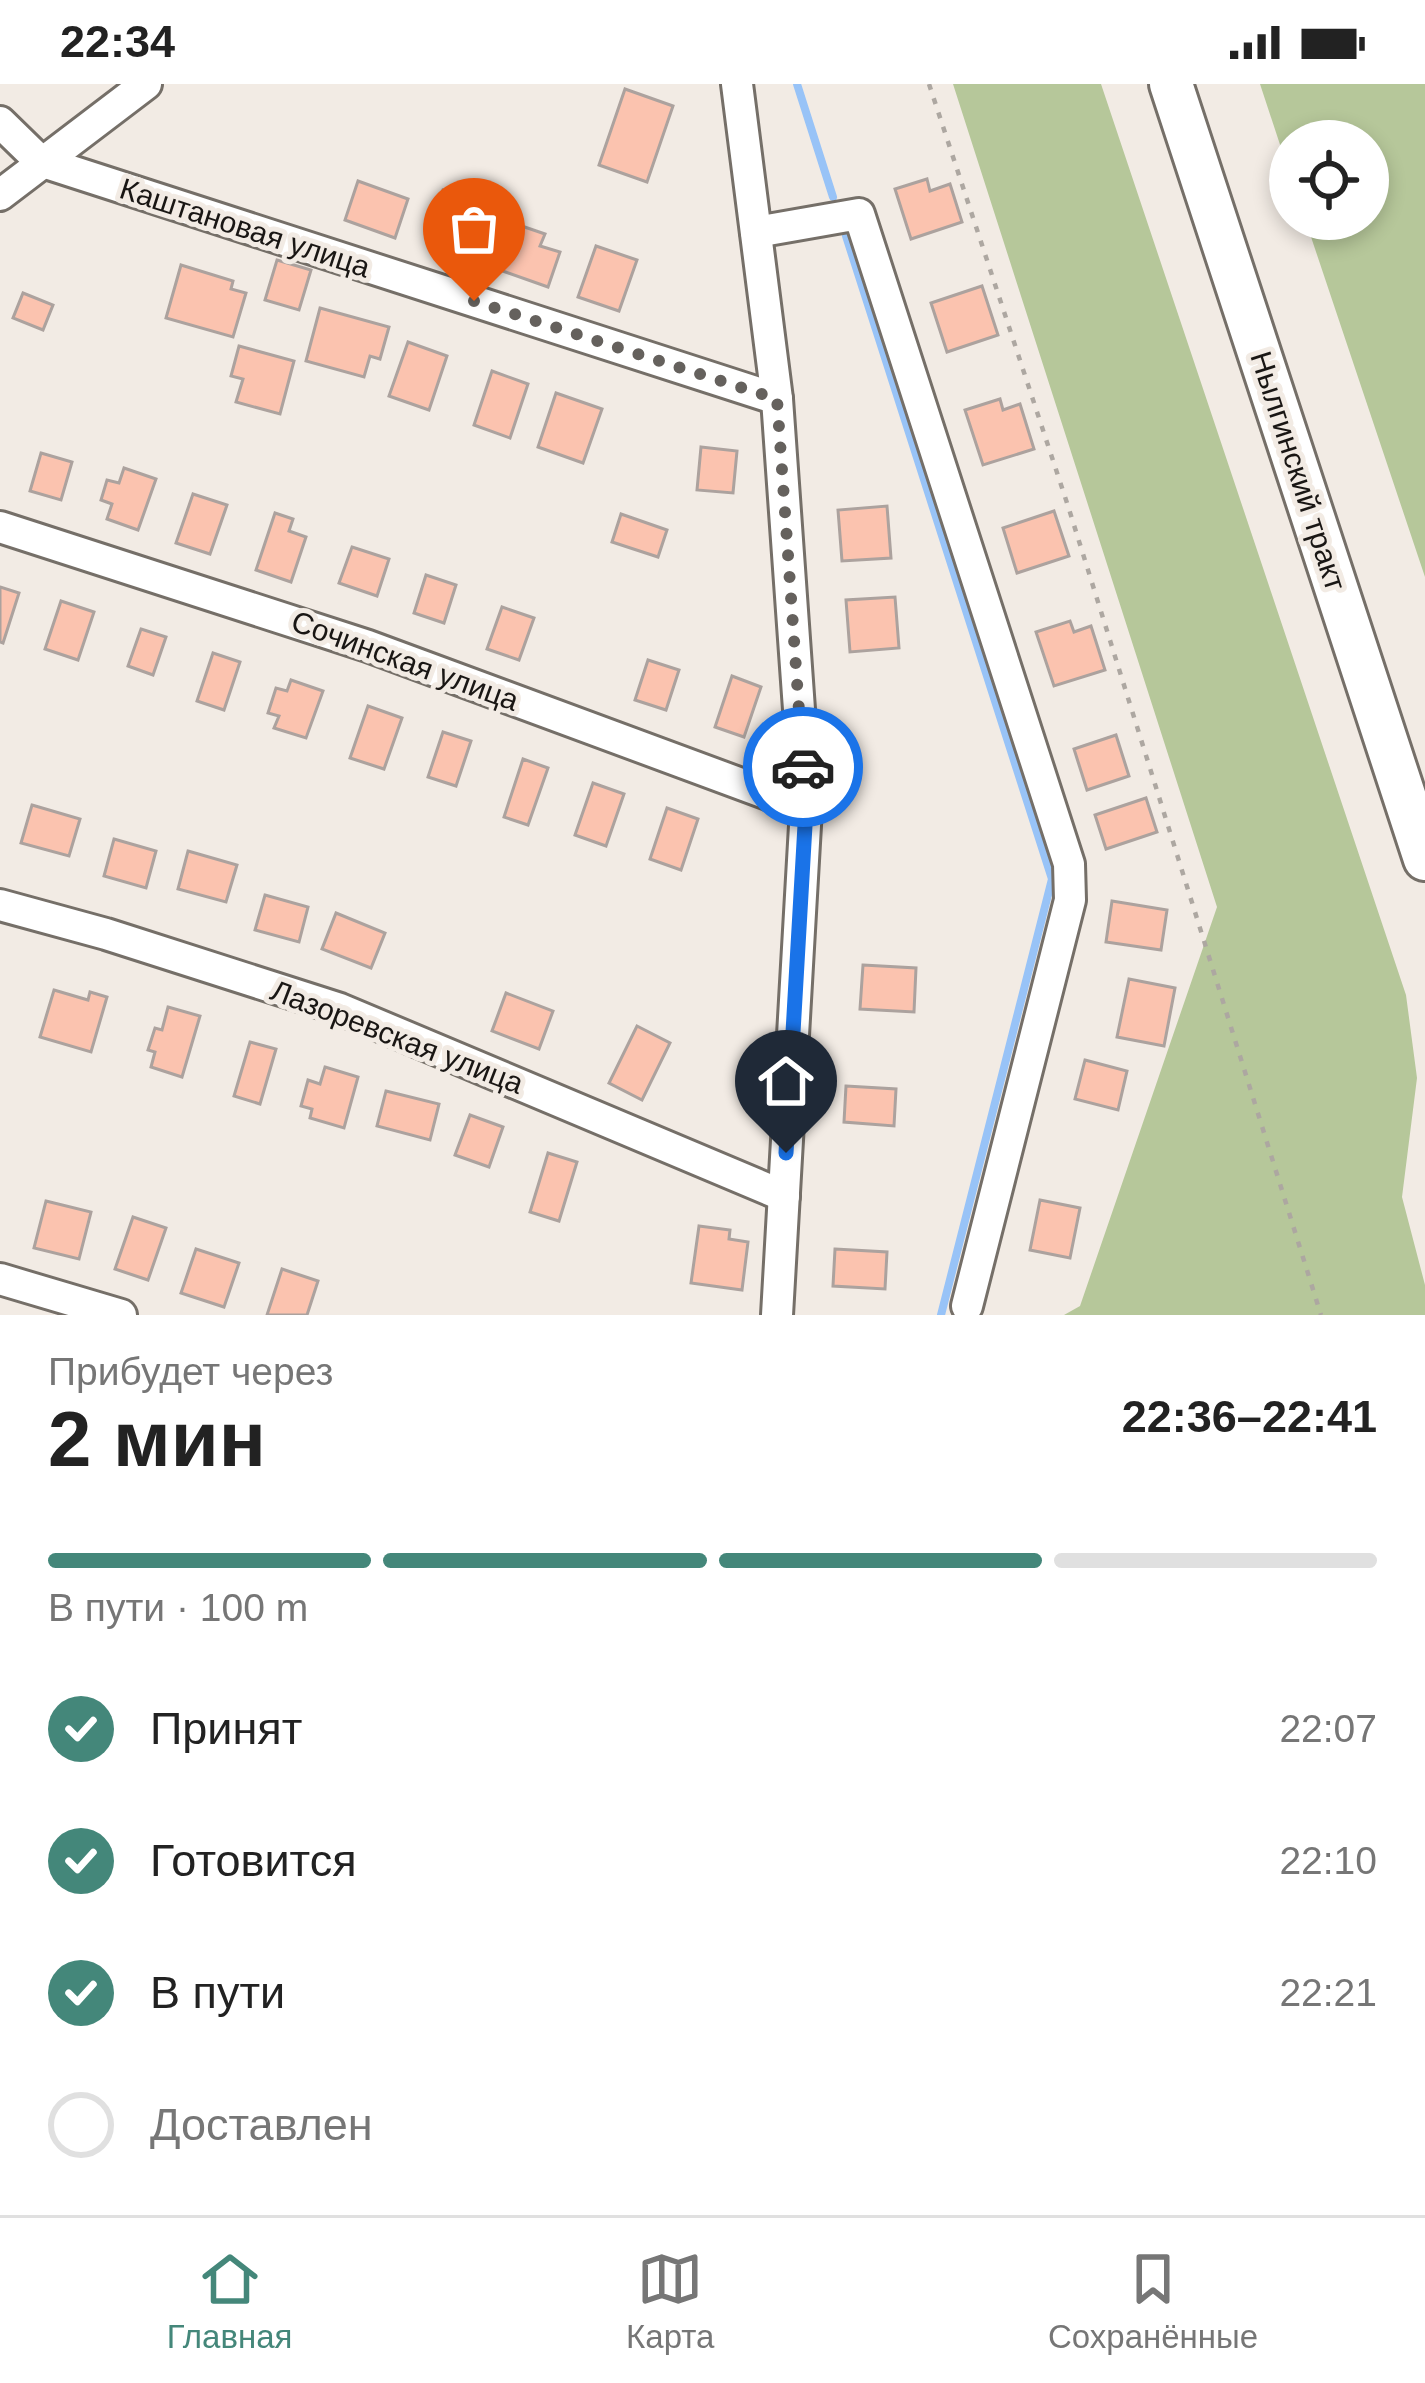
<!DOCTYPE html>
<html lang="ru">
<meta charset="utf-8">
<style>
:root{--surface:#fff;--page:#f6f6f6;--text:#222;--muted:#767676;--line:#e0e0e0;--accent:#44877a}
body{margin:0;font-family:Arial,sans-serif;background:var(--page);color:var(--text);height:100vh;display:flex;flex-direction:column;font-size:45px;white-space:nowrap}
*{box-sizing:border-box;margin:0}
p{font-size:39px;color:var(--muted)}
.icon{flex:none;width:66px;height:66px;fill:none;stroke:currentColor;stroke-width:2;stroke-linecap:round;stroke-linejoin:round}
.map{position:relative;height:1231px;overflow:hidden}
.details{display:flex;flex-direction:column;background:var(--surface);flex:1}
.details>*{flex:none}
.controls{position:absolute;left:1269px;top:36px;display:grid;gap:24px}
.controls a{display:grid;place-items:center;width:120px;height:120px;border-radius:50%;background:var(--surface);box-shadow:0 6px 18px #0003;font-size:60px}
.pin{position:absolute;display:grid;place-items:center;width:102px;height:102px;color:#fff;margin:-123px -51px;border-radius:50% 50% 50% 0;rotate:-45deg;box-shadow:0 0 12px #0007}
.pin .icon{rotate:45deg}
.courier{position:absolute;display:grid;place-items:center;width:120px;height:120px;margin:-60px;border:9px solid #1a73e8;border-radius:50%;background:#fff;color:#222;box-shadow:0 3px 15px #0007}
.headline em{font-style:normal;font-weight:700}
.headline div{display:flex;flex-direction:column-reverse}
.headline{display:flex;align-items:center;justify-content:space-between;height:204px;padding:0 48px}
h1{font-size:78px;font-weight:700;line-height:90px}
.bar{display:grid;grid-template-columns:repeat(4,1fr);gap:18px 12px;align-content:center;height:144px;padding:0 48px}
.bar i{height:15px;border-radius:9px;background:var(--line)}
.bar .selected{background:var(--accent)}
.bar p{grid-column:span 4}
ol{padding:0 48px;list-style:none}
li{display:flex;align-items:center;gap:36px;height:132px}
li p{margin-inline-start:auto}
li .icon{padding:12px;border-radius:50%;background:var(--accent);color:#fff;stroke-width:4}
li:last-child{color:var(--muted)}
li i{width:66px;height:66px;border:6px solid var(--line);border-radius:50%}
.status{display:flex;justify-content:space-between;align-items:center;height:84px;padding:0 60px;background:var(--surface);direction:ltr}
.status svg{height:33px;fill:currentColor}
.tabs{display:flex;justify-content:space-around;align-items:center;height:168px;border-top:3px solid var(--line);background:var(--surface);font-size:33px;color:var(--muted)}
.tabs a{display:grid;justify-items:center;gap:6px}
.tabs .selected{color:var(--accent)}
.map>svg:first-child{display:block}
</style>
<div class="status"><b>22:34</b><svg viewBox="0 0 49 12"><path d="M0 12V9h3v3zM5 12V6h3v6zM10 12V3h3v9zM15 12V0h3v12zM26 1h20v11H26zM47 4h2v5h-2z"/></svg></div>
<div class="map">
<svg width="1425" height="1231" viewBox="0 0 1425 1231">
<rect width="100%" height="100%" fill="#f2ebe4"/>
<g fill="#b6c79a">
<polygon points="953,0 1101,0 1406,911 1417,994 1402,1113 1425,1201 1425,1231 1064,1231 1080,1222 1217,823"/>
<polygon points="1260,0 1425,0 1425,493 1305,135 1368,135 1368,57 1290,57 1290,91"/>
</g>
<g fill="none" stroke-linecap="round" stroke-linejoin="round">
<g stroke="#98c3f7" stroke-width="8">
<polyline points="797,0 833,113"/>
<polyline points="846,152 1052,795 941,1231"/>
</g>
</g>
<g fill="#fbc3af" stroke="#aca29e" stroke-width="3">
<polygon points="625,5 673,22 647,98 599,81"/>
<polygon points="927,95 930,107 950,100 962,138 911,155 895,105"/>
<polygon points="358,97 408,115 395,154 345,136"/>
<polygon points="443,106 493,121 480,162 431,146"/>
<polygon points="513,139 545,150 540,162 560,168 548,203 497,185"/>
<polygon points="596,162 637,176 619,227 578,213"/>
<polygon points="277,176 311,186 299,226 265,216"/>
<polygon points="181,181 233,197 231,205 246,209 233,253 166,234"/>
<polygon points="982,202 998,251 947,268 931,219"/>
<polygon points="23,209 53,221 43,246 13,234"/>
<polygon points="320,224 389,243 380,275 370,272 364,293 306,277"/>
<polygon points="408,258 447,272 429,326 389,312"/>
<polygon points="239,262 294,277 280,330 236,318 243,295 231,292"/>
<polygon points="492,287 528,300 510,354 474,341"/>
<polygon points="556,309 602,325 583,379 538,363"/>
<polygon points="1000,315 1003,326 1020,320 1034,365 983,381 965,326"/>
<polygon points="701,363 737,367 733,409 697,406"/>
<polygon points="41,369 72,378 61,416 30,407"/>
<polygon points="124,384 156,395 138,446 107,435 112,420 101,416 107,396 119,399"/>
<polygon points="193,410 227,421 210,470 176,459"/>
<polygon points="887,422 891,474 842,477 838,426"/>
<polygon points="1054,427 1069,472 1017,489 1003,444"/>
<polygon points="275,429 293,435 289,447 306,453 291,498 256,486"/>
<polygon points="621,430 667,446 658,473 612,458"/>
<polygon points="352,463 389,475 377,512 339,499"/>
<polygon points="426,491 456,501 444,539 414,529"/>
<polygon points="0,503 19,509 3,559 0,558"/>
<polygon points="895,513 899,564 850,568 846,516"/>
<polygon points="61,517 94,528 78,576 45,565"/>
<polygon points="502,523 534,534 519,576 487,565"/>
<polygon points="1070,537 1074,548 1091,542 1105,586 1054,602 1036,548"/>
<polygon points="141,545 166,553 153,591 128,582"/>
<polygon points="213,569 240,578 224,626 197,617"/>
<polygon points="648,576 679,586 666,626 635,616"/>
<polygon points="732,592 761,603 744,653 715,643"/>
<polygon points="291,596 323,607 306,654 274,644 279,632 268,629 276,604 287,607"/>
<polygon points="368,622 402,634 384,685 350,674"/>
<polygon points="443,648 471,657 456,702 428,693"/>
<polygon points="1116,651 1129,692 1087,706 1074,665"/>
<polygon points="523,675 548,684 528,741 504,733"/>
<polygon points="593,699 624,710 606,762 575,751"/>
<polygon points="1146,714 1157,748 1106,765 1095,731"/>
<polygon points="32,721 80,735 69,772 21,759"/>
<polygon points="667,724 698,735 681,786 650,775"/>
<polygon points="114,755 156,767 146,804 104,792"/>
<polygon points="188,767 237,781 226,818 178,805"/>
<polygon points="265,811 308,823 299,858 255,846"/>
<polygon points="1112,817 1167,826 1161,866 1106,858"/>
<polygon points="336,829 385,849 371,884 322,865"/>
<polygon points="863,881 916,884 914,928 860,925"/>
<polygon points="1129,895 1175,904 1164,962 1117,953"/>
<polygon points="54,906 88,916 90,908 107,913 91,968 40,953"/>
<polygon points="506,909 553,927 539,965 492,947"/>
<polygon points="168,923 200,932 182,993 151,983 155,968 148,966 155,944 162,946"/>
<polygon points="637,942 670,959 642,1016 609,999"/>
<polygon points="250,958 276,965 260,1020 234,1012"/>
<polygon points="1085,976 1127,987 1118,1026 1075,1015"/>
<polygon points="325,983 358,993 344,1044 310,1034 312,1025 301,1022 308,996 320,1000"/>
<polygon points="846,1002 896,1005 894,1042 844,1038"/>
<polygon points="386,1007 439,1020 430,1056 377,1042"/>
<polygon points="470,1031 503,1043 489,1083 455,1071"/>
<polygon points="548,1069 577,1078 559,1137 530,1128"/>
<polygon points="1040,1116 1080,1124 1070,1174 1030,1166"/>
<polygon points="46,1117 91,1128 79,1175 34,1164"/>
<polygon points="133,1133 166,1144 148,1196 115,1185"/>
<polygon points="699,1142 730,1146 729,1155 748,1158 742,1206 691,1199"/>
<polygon points="196,1165 239,1179 224,1223 181,1209"/>
<polygon points="835,1165 887,1168 885,1205 833,1202"/>
<polygon points="282,1185 318,1197 307,1231 267,1231"/>
</g>
<g fill="none" stroke-linecap="round" stroke-linejoin="round">
<g stroke="#756f68" stroke-width="36">
<g id="minor">
<polyline points="737,0 777,315 806,724 777,1231"/>
<polyline points="0,38 40,77 777,315"/>
<polyline points="0,111 146,0"/>
<polyline points="756,148 859,130 1069,780 1070,816 967,1222"/>
<polyline points="0,443 368,562 806,724"/>
<polyline points="0,821 106,850 340,925 784,1112"/>
<polyline points="0,1195 121,1231"/>
</g>
</g>
<g stroke="#756f68" stroke-width="48">
<polyline id="secondary" points="1171,0 1425,775"/>
</g>
<polyline stroke="#ada7a1" stroke-width="4.5" stroke-dasharray="6 9" stroke-linecap="butt" points="929,0 1068,422 1321,1231"/>
<use href="#minor" stroke="#fff" stroke-width="30"/>
<use href="#secondary" stroke="#fff" stroke-width="42"/>
</g>
<g fill="none" stroke-linecap="round" stroke-linejoin="round">
<polyline stroke="#65615d" stroke-width="12" stroke-dasharray="0 21.6" points="474,217 777,315 803,683"/>
<polyline stroke="#1a73e8" stroke-width="15" points="786,1069 806,724 803,683"/>
</g>
<g text-anchor="middle" stroke-width="10" stroke-linejoin="round" paint-order="stroke">
<g font-size="30" fill="#191614" stroke="#f2ebe4">
<text transform="translate(245 144) rotate(18)" y="10">Каштановая улица</text>
<text transform="translate(1298 387) rotate(72)" y="10">Нылгинский тракт</text>
<text transform="translate(405 577) rotate(20)" y="10">Сочинская улица</text>
<text transform="translate(397 953) rotate(21)" y="10">Лазоревская улица</text>
</g>
</g>
</svg>
<div class="controls">
<a><svg class="icon" aria-label="locate" viewBox="0 0 24 24"><circle cx="12" cy="12" r="6"/><path d="M12 2v4M12 18v4M2 12h4M18 12h4"/></svg></a>
</div>
<div class="pin" style="left:474px;top:217px;background:#ea580c"><svg class="icon" aria-label="bag" viewBox="0 0 24 24"><path d="M5 8h14l-1 12H6zM9 8a3 3 0 0 1 6 0"/></svg></div>
<div class="pin" style="left:786px;top:1069px;background:#1f2937"><svg class="icon" aria-label="home" viewBox="0 0 24 24"><path d="M3 11l9-7 9 7M6 9v11h12V9"/></svg></div>
<div class="courier" style="left:803px;top:683px"><svg class="icon" aria-label="car" viewBox="0 0 24 24"><path d="M5 17H2v-5l4-1 3-4h7l3 4 3 1v5h-3M9 17h6M6 11h13"/><circle cx="7" cy="17" r="2"/><circle cx="17" cy="17" r="2"/></svg></div>
</div>
<section class="details">
<div class="headline"><div><h1>2 мин</h1><p>Прибудет через</p></div><em>22:36–22:41</em></div>
<div class="bar"><i class="selected"></i><i class="selected"></i><i class="selected"></i><i></i><p>В пути · 100 m</p></div>
<ol>
<li><svg class="icon" aria-label="check" viewBox="0 0 24 24"><path d="M5 12l5 5 9-10"/></svg>Принят<p>22:07</p></li>
<li><svg class="icon" aria-label="check" viewBox="0 0 24 24"><path d="M5 12l5 5 9-10"/></svg>Готовится<p>22:10</p></li>
<li><svg class="icon" aria-label="check" viewBox="0 0 24 24"><path d="M5 12l5 5 9-10"/></svg>В пути<p>22:21</p></li>
<li><i></i>Доставлен</li>
</ol>
</section>
<nav class="tabs">
<a class="selected"><svg class="icon" aria-label="home" viewBox="0 0 24 24"><path d="M3 11l9-7 9 7M6 9v11h12V9"/></svg>Главная</a>
<a><svg class="icon" aria-label="map" viewBox="0 0 24 24"><path d="M3 6l6-2 6 2 6-2v14l-6 2-6-2-6 2zM9 4v14M15 6v14"/></svg>Карта</a>
<a><svg class="icon" aria-label="saved" viewBox="0 0 24 24"><path d="M7 4h10v16l-5-4-5 4z"/></svg>Сохранённые</a>
</nav>
